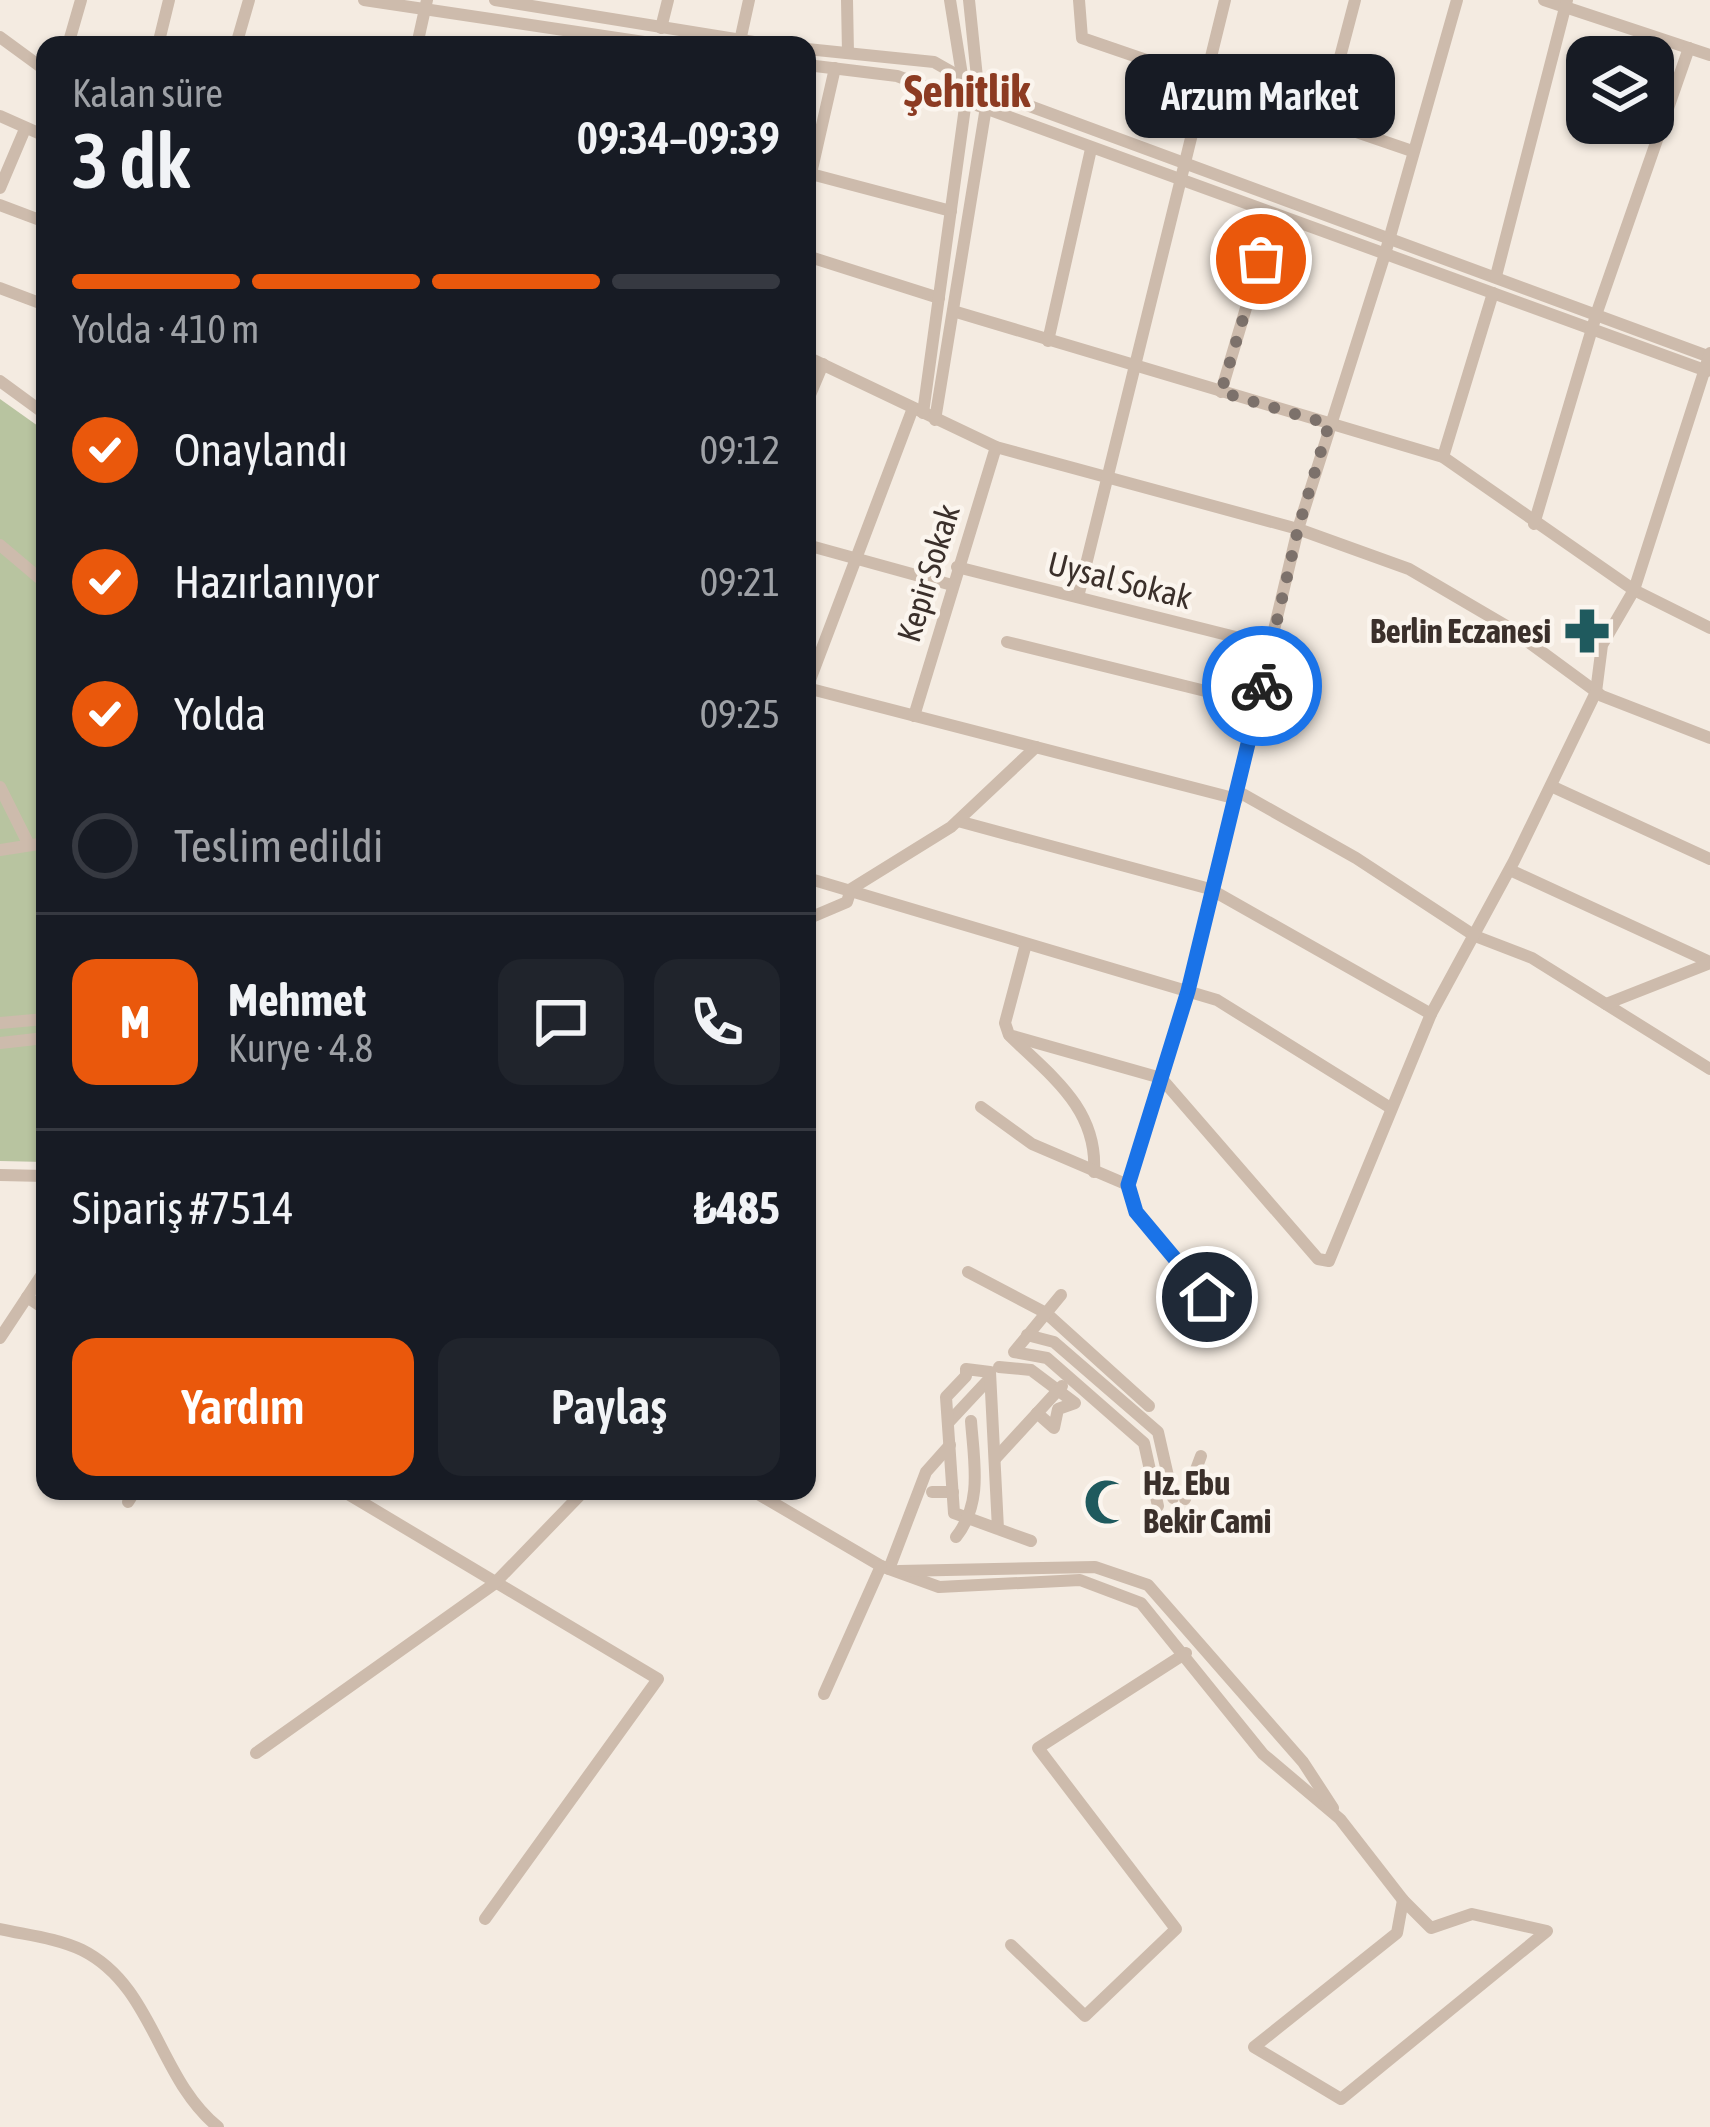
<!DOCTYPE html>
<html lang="tr">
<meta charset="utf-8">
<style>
:root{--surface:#171b24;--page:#20242c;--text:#f1f3f6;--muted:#9ea1a6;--line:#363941;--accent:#ea580c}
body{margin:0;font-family:"Asap Condensed",sans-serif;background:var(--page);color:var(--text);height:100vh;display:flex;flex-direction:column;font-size:45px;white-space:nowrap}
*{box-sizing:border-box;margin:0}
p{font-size:39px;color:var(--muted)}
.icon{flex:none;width:66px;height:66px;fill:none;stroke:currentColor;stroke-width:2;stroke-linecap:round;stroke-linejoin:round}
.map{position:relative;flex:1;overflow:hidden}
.panel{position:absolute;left:36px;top:36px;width:780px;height:1464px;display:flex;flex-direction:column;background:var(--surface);border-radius:24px;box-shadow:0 3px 9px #0004}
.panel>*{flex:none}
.fabs{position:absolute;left:1566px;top:36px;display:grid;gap:24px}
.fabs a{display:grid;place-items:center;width:108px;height:108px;border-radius:24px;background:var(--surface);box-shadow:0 3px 9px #0004;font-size:60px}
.pin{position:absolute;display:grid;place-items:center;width:102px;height:102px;color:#fff;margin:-51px;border:6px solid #fff;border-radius:50%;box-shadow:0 3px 12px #0007}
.courier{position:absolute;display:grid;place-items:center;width:120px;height:120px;margin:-60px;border:9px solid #1a73e8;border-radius:50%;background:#fff;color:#222;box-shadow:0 3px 15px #0007}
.bubble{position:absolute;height:84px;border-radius:24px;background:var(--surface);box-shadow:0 3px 9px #0004;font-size:39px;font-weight:600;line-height:84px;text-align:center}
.overview em{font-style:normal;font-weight:600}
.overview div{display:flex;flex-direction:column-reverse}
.overview{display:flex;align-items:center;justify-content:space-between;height:204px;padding:0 36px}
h1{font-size:78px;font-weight:600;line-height:90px}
.bar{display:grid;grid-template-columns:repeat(4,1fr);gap:18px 12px;align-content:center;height:144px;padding:0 36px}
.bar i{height:15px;border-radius:9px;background:var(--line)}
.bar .on{background:var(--accent)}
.bar p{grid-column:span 4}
.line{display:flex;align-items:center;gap:30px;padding:0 36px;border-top:3px solid var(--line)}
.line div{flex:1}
.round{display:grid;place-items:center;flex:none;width:126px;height:126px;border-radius:24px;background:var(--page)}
ol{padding:0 36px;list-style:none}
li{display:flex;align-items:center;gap:36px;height:132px}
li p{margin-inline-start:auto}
li .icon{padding:12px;border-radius:50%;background:var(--accent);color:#fff;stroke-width:4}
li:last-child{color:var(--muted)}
li i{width:66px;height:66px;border:6px solid var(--line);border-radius:50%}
.primary-button{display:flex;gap:24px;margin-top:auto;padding:24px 36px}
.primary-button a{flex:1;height:138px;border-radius:24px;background:var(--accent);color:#fff;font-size:48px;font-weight:600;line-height:138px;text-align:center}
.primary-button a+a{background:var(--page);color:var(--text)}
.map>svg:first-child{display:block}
</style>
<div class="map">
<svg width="1710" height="2127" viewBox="0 0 1710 2127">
<rect width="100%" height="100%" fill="#f4ebe1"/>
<polygon fill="#b8c4a0" points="0,399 45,431 45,1162 0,1161"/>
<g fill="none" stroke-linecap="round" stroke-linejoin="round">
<g stroke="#cdbbac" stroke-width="12">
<polyline points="364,0 664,45"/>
<polyline points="495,0 772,45"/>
<polyline points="847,0 848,53"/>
<polyline points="1079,0 1082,38 1412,151"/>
<polyline points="1544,0 1710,55"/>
<polyline points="661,28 668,0"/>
<polyline points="0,37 45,70"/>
<polyline points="740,41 749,0"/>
<polyline points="68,45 81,0"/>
<polyline points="158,45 169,0"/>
<polyline points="236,45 249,0"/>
<polyline points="417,45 427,0"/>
<polyline points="807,49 934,62 978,87 1710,357"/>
<polyline points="807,65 897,76 1707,371"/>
<polyline points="0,116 45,136"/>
<polyline points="1323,122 1355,0"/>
<polyline points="811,174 951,211"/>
<polyline points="0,188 25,129"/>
<polyline points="807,191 835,68"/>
<polyline points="0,205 45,222"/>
<polyline points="807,256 939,298"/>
<polyline points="1496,276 1567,0"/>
<polyline points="0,288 45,305"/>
<polyline points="953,311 1443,457 1634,590 1710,628"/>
<polyline points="1048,341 1091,149"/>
<polyline points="807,357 996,447 1298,529 1409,569 1508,627 1602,696 1710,738"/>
<polyline points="0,381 45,414"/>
<polyline points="1221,392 1274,214"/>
<polyline points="807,402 823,364"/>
<polyline points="923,413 966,100 950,0"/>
<polyline points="935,420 986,107 978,87 969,0"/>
<polyline points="1443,457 1493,293"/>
<polyline points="1534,524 1597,312 1689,48"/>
<polyline points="0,545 45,583"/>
<polyline points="807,545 952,585"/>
<polyline points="957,567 1271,646"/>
<polyline points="1078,597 1225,0"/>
<polyline points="1007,642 1258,704"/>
<polyline points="807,688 1237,799"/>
<polyline points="807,688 913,408"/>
<polyline points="914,716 996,447"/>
<polyline points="1551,786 1710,859"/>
<polyline points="0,787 29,845"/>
<polyline points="1239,792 1356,858 1475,936 1532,958 1710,1069"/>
<polyline points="958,821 1210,889 1431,1014"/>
<polyline points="0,850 45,843"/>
<polyline points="1510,870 1710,962"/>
<polyline points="807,878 1217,1000 1389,1107"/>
<polyline points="807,919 847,902 851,889 951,827 1036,747"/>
<polyline points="1026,944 1005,1023 1009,1035 1161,1078 1318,1259 1329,1261 1431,1014 1514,861 1596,692 1602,645 1634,590 1710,353"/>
<polyline points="1606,1004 1710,963"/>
<polyline points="0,1023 45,1019"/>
<path d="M 1010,1036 C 1051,1076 1098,1109 1094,1172"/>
<polyline points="0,1043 45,1038"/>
<polyline points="981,1107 1032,1144 1128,1185"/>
<polyline points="0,1175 45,1176"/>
<polyline points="968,1272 1046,1313 1149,1406"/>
<polyline points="1061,1295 1014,1352 1047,1358 1144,1443 1158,1506"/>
<polyline points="27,1297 45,1309"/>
<polyline points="1207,1297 1136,1212 1128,1185 1188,991 1298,529 1385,254 1457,0"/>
<polyline points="1027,1335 1054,1342 1158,1432 1173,1498"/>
<polyline points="0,1338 45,1270"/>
<polyline points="999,1367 1031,1370 1075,1403 1058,1409 1054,1428 1037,1413"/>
<polyline points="948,1423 990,1378"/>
<polyline points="995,1459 1062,1386"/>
<polyline points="343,1491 658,1679 485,1919"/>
<polyline points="753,1491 881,1566 939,1587 1080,1580 1141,1603 1263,1754 1340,1819 1403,1900"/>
<polyline points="932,1492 953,1492"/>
<polyline points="1185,1499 1201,1456"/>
<polyline points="128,1502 135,1491"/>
<polyline points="998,1529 990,1372 966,1369 966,1376 946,1397 954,1513 1031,1541"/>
<path d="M 956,1537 C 983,1503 974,1462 971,1421"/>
<polyline points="889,1569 926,1472 950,1445"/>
<polyline points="899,1571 1095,1567 1148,1585 1303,1762 1333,1808"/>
<polyline points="824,1694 881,1566"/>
<polyline points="256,1753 494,1584 584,1491"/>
<polygon points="1403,1900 1431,1928 1472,1914 1547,1931 1341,2099 1254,2047 1397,1933"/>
<path d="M 0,1929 C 27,1935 57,1938 82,1950 C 154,1986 158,2079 218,2127"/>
<polyline points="1011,1945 1085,2016 1176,1929 1038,1748 1186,1653"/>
</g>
</g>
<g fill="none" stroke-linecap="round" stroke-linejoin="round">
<polyline stroke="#7c716b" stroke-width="12" stroke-dasharray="0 21.6" points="1261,259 1221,392 1329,424 1298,529 1262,686"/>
<polyline stroke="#1a73e8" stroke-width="15" points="1207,1297 1136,1212 1128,1185 1188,991 1262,686"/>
</g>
<defs>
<g id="pharmacy-bare" transform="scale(3.6)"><path d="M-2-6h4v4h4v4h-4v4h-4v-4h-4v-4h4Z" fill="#1f5a5e" stroke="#fbf5ee" stroke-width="2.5" paint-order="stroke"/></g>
<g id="mosque-bare" transform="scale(3.6)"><path d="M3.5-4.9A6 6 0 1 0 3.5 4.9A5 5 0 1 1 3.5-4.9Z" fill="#1f5a5e" stroke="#fbf5ee" stroke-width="2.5" paint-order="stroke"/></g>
</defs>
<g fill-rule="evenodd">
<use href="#pharmacy-bare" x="1587" y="631"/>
<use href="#mosque-bare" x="1107" y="1502"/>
</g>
<g text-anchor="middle" stroke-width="9" stroke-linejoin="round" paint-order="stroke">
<g font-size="33" fill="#3b302b" stroke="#fbf5ee">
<text transform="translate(928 573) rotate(-73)" y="12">Kepir Sokak</text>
<text transform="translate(1120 580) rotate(14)" y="12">Uysal Sokak</text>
</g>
<g font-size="33" font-weight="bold" fill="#3b302b" stroke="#fbf5ee" text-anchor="end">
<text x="1551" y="643">Berlin Eczanesi</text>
<text x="1143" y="1495" text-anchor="start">Hz. Ebu<tspan x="1143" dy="38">Bekir Cami</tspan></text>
</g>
<g font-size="45" font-weight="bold" fill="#8c3b22" stroke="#fbf5ee">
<text x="967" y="107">Şehitlik</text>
</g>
</g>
</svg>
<div class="fabs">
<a><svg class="icon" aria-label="layers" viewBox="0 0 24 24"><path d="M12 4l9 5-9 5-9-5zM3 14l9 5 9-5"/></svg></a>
</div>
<div class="pin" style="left:1261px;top:259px;background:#ea580c"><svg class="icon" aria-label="bag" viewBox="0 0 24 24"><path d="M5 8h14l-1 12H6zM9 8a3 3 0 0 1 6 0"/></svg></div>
<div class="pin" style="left:1207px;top:1297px;background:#1f2937"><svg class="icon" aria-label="home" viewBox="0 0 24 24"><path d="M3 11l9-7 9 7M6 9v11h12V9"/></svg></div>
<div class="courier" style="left:1262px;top:686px"><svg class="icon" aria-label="bike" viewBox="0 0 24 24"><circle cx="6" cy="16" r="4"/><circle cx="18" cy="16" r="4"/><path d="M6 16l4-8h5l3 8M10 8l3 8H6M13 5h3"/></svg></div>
<div class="bubble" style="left:1125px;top:54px;width:270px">Arzum Market</div>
<section class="panel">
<div class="overview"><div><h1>3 dk</h1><p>Kalan süre</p></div><em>09:34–09:39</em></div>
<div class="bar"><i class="on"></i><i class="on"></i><i class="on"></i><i></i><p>Yolda · 410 m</p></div>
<ol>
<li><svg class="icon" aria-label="check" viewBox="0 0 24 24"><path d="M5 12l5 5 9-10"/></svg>Onaylandı<p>09:12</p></li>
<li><svg class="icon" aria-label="check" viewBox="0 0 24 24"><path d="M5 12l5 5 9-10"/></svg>Hazırlanıyor<p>09:21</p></li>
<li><svg class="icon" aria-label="check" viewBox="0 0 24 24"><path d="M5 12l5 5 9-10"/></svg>Yolda<p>09:25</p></li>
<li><i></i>Teslim edildi</li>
</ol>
<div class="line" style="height:216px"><b class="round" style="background:var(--accent);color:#fff">M</b><div><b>Mehmet</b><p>Kurye · 4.8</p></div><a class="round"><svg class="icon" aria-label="chat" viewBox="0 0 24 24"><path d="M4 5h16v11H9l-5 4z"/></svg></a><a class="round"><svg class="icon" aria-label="phone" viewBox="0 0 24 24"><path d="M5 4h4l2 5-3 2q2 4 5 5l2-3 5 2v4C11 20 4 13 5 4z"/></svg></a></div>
<div class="line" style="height:156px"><div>Sipariş #7514</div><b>₺485</b></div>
<div class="primary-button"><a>Yardım</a><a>Paylaş</a></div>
</section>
</div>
